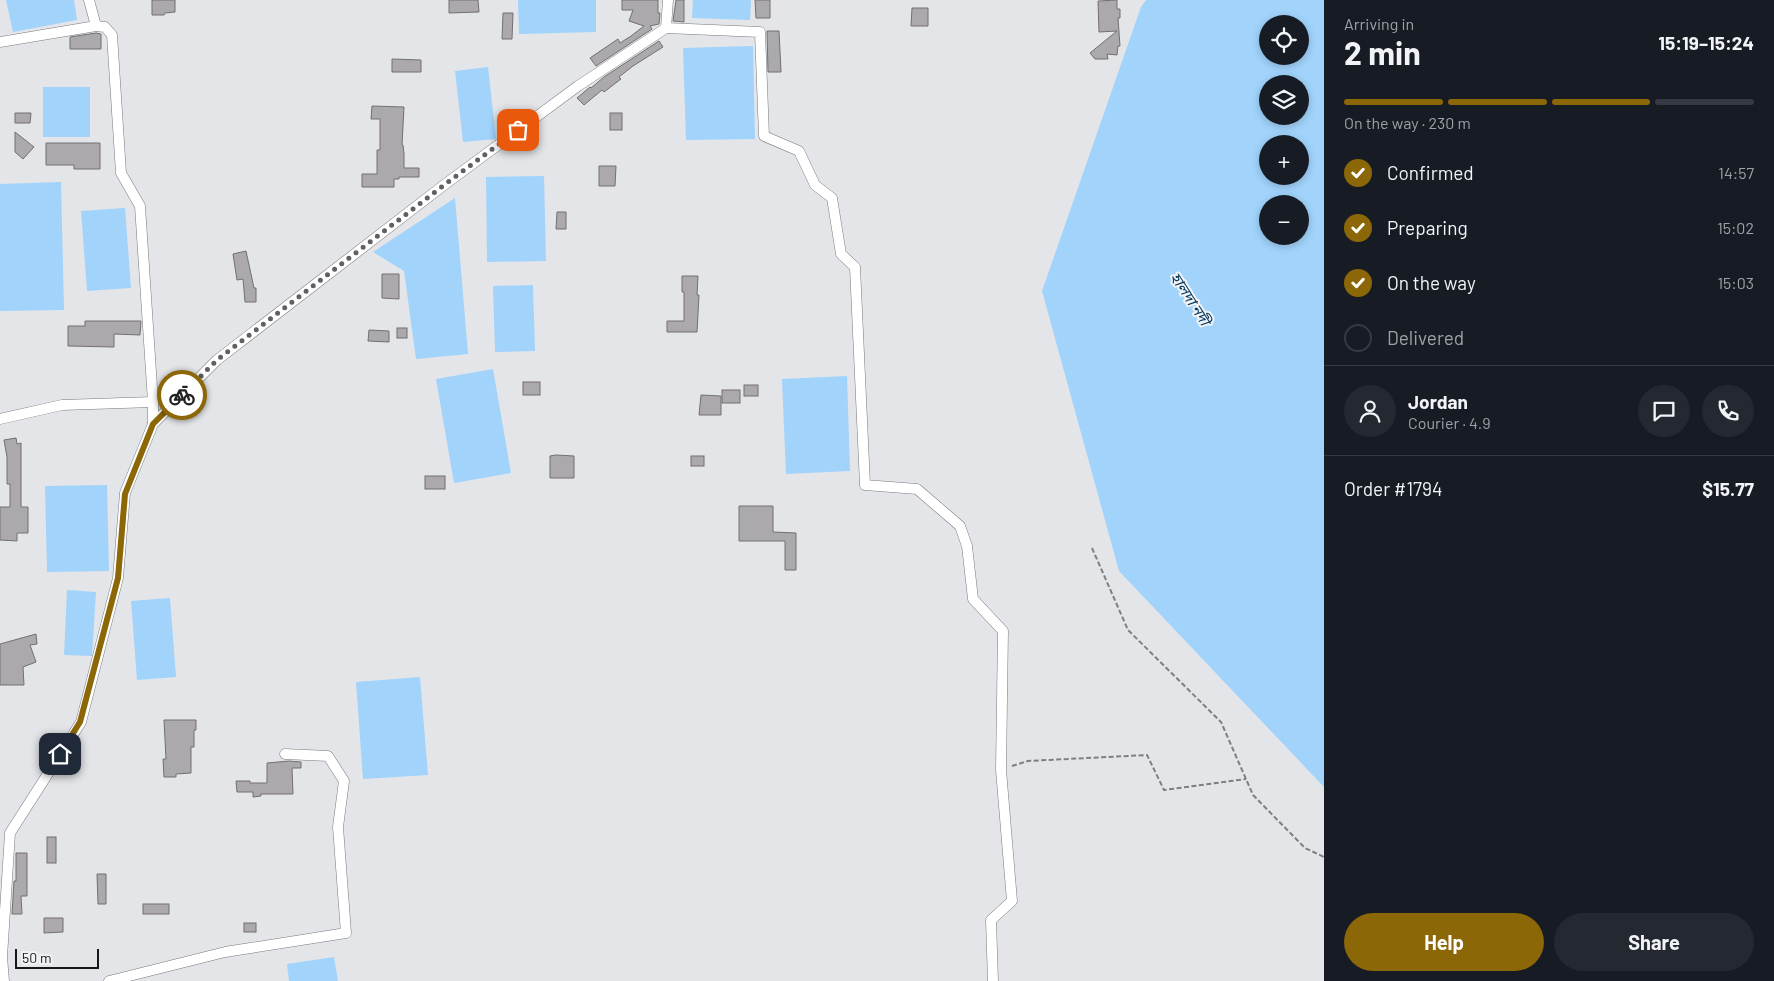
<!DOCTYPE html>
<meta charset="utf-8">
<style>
:root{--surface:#171b24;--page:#242831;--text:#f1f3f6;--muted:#9ea1a6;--line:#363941;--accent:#8c6708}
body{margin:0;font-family:Barlow,"Noto Sans Bengali",sans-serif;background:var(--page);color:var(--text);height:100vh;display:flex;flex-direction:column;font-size:19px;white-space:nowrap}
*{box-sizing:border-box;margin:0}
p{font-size:16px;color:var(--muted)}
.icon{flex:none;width:28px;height:28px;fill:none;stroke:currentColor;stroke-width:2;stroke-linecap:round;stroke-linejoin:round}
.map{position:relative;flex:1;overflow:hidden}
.drawer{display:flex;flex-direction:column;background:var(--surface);width:450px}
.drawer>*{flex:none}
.tools{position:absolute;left:1259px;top:15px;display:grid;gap:10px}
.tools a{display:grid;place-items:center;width:50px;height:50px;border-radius:50%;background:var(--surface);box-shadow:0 2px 8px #0003;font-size:25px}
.scale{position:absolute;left:15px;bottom:12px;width:84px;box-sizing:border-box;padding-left:5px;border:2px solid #18181a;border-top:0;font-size:14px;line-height:18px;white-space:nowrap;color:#18181a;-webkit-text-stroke:4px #f1f3f6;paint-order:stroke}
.pin{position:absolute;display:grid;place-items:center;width:42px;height:42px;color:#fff;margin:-21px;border-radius:10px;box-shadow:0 2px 8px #0006}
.courier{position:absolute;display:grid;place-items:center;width:50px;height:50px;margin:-25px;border:4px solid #8c6708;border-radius:50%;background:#fff;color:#222;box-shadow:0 1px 6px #0007}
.head em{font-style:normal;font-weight:700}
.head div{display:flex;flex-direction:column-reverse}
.head{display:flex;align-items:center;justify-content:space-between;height:85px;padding:0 20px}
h1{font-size:32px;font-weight:700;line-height:38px}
.bar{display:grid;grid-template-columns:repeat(4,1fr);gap:8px 5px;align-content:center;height:60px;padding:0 20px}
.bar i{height:6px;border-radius:4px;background:var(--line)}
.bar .on{background:var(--accent)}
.bar p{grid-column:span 4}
.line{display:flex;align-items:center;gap:12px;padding:0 20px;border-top:1px solid var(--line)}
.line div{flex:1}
.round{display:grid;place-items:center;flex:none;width:52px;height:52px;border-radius:26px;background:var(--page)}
ol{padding:0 20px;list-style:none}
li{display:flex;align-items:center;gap:15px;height:55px}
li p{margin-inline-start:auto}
li .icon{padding:5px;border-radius:50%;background:var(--accent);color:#fff;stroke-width:4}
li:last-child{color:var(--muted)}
li i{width:28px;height:28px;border:2px solid var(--line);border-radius:50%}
.cta{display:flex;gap:10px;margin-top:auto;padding:10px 20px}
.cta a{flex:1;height:58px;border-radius:30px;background:var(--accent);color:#fff;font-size:20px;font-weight:700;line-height:58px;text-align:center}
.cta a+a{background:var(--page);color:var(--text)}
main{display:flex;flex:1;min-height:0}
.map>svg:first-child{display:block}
</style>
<main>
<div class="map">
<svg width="1324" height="981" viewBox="0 0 1324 981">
<rect width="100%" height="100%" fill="#e4e5e9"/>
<g fill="#a1d3fb" fill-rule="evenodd">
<polygon points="6,0 74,0 77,20 13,32"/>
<polygon points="518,0 596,0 596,32 519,34"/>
<polygon points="693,0 751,0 750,20 692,18"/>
<path d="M 1146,0 L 1324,0 L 1324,787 L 1119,571 L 1042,291 L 1141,7 ZM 1268,24 L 1300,24 L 1300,56 L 1268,56 ZM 1268,84 L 1300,84 L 1300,116 L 1268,116 ZM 1268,144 L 1300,144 L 1300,176 L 1268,176 ZM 1268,204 L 1300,204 L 1300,236 L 1268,236 Z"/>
<polygon points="753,46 755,139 686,140 683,48"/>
<polygon points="488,67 496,139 463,142 455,71"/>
<rect x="43" y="87" width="47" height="50"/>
<polygon points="544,176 546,261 487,262 486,177"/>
<polygon points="61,182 64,310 0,311 0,184"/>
<polygon points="455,198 468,354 416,359 404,271 373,252"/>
<polygon points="125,208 131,288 87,291 81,211"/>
<polygon points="533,285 535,351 495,352 493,286"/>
<polygon points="493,369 511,473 454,483 436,379"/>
<polygon points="847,376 850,471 786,474 782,379"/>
<polygon points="107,485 109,571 47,572 45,486"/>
<polygon points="67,590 96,592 92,656 64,655"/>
<polygon points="170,598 176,677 137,680 131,601"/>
<polygon points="420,677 428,775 363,779 356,682"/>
<polygon points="334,957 338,981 289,981 287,964"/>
</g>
<g fill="#aca9ac" stroke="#726f72">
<polygon points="152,0 175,0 175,12 165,13 164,15 152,15"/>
<polygon points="449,0 478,0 479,12 449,13"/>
<polygon points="622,0 658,0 658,13 660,13 659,24 650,26 652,29 596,66 590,58 618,39 620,43 631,36 644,26 629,21 633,10 622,10"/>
<polygon points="676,0 684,0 684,22 673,21"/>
<polygon points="755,0 770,0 770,18 756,18"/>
<polygon points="1117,0 1117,9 1120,9 1120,18 1118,18 1120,46 1118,46 1117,55 1107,54 1108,59 1095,59 1090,53 1117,31 1099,32 1098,1"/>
<polygon points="912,8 928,8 928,26 911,26"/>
<polygon points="503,13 513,13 512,39 502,39"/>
<polygon points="767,31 779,31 781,72 768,72"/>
<polygon points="96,33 101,34 101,49 70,49 70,37"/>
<polygon points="659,41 663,47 633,66 619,77 621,79 604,92 602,90 584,105 577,98 590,87 591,88 604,77"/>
<polygon points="392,59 421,60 421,72 392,72"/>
<polygon points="372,106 404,107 402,145 403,145 404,154 404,168 419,168 419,177 399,177 399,179 394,179 394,187 362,187 362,174 377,174 377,150 380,150 380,119 371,119"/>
<polygon points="15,113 31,113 30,123 15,123"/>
<rect x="610" y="113" width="12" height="17"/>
<polygon points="15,132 34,147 23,159 15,152"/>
<polygon points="46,143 100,143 100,169 74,169 74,165 46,165"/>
<polygon points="599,166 616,166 615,186 599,186"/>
<polygon points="557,212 566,212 566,229 556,229"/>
<polygon points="246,251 254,288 256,288 256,302 245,302 243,279 237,280 233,254"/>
<polygon points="382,274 399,274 399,299 382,298"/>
<polygon points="682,276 698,276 697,295 699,295 697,332 667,332 667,321 684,321 684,292 682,292"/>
<polygon points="85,321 141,321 140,335 114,334 114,347 68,346 68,326 85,326"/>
<rect x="397" y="328" width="10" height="10"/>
<polygon points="369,330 389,331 389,342 368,341"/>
<rect x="523" y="382" width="17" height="13"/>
<rect x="744" y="385" width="14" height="11"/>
<rect x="722" y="390" width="18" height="13"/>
<polygon points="701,395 721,396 721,415 699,415"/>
<polygon points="16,438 17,444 21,443 21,507 28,507 28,533 17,533 17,541 0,540 0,507 10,507 10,484 7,484 7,457 4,440"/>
<polygon points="556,455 574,456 574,478 550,478 550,456"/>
<rect x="691" y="456" width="13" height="10"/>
<rect x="425" y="476" width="20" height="13"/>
<polygon points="739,506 773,506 773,532 796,533 796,570 785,570 785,541 739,541"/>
<polygon points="36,634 37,644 30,645 36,662 23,667 24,685 0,685 0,644"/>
<polygon points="164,720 196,720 196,730 194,730 194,747 191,747 191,773 176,774 176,777 164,777 163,759 166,759"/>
<polygon points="289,761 301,762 301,768 292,768 293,794 261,794 261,796 253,797 253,792 237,792 236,781 250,781 250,783 267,783 267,763"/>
<rect x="47" y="837" width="9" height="26"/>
<polygon points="16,853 27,853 27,896 21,896 22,914 12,914 14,881 16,881"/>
<polygon points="97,874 106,874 106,904 98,904"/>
<rect x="143" y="904" width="26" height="10"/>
<polygon points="44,918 63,918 63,932 44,933"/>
<rect x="244" y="923" width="12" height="9"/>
</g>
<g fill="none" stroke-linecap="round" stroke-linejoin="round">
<g stroke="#77797c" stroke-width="11">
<g id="minor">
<polyline points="89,0 96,26 105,27 112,35 121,173 140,206 153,402 153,424"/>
<polyline points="666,28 760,32 764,136 799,151 815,185 832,198 841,254 855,267 865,485 917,489 960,526 967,546 973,599 1003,631 1001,770 1012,901 991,920 993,981"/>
<polyline points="0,42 96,26"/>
<polyline points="0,419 62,405 153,402"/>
<polyline points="4,981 2,957 10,833 81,722 118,578 125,493 153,424 217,360 444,185 578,86 666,28 668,0"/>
<polyline points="109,981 225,952 346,933 338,827 344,781 328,756 285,754"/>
</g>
</g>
<g stroke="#7e7f82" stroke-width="2" stroke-dasharray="5 2.5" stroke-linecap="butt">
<polyline points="1092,548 1128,630 1221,722 1253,795 1305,848 1324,857"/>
<polyline points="1012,766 1028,761 1147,755 1164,790 1246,779"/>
</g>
<use href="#minor" stroke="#fff" stroke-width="10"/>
</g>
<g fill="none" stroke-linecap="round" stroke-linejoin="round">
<polyline stroke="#5f6062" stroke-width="5" stroke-dasharray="0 9" points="182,395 217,360 444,185 518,130"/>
<polyline stroke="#8c6708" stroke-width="6" points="60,754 80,722 118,578 125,494 153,424 182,395"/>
</g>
<g text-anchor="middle" stroke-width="4" stroke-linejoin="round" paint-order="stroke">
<g font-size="15" font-style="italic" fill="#063959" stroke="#f1f3f6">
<text transform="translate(1190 299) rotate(57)" y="5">হালদা নদী</text>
</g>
</g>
</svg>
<div class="tools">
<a><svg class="icon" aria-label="locate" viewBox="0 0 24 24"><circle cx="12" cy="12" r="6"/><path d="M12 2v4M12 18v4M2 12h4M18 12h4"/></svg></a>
<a><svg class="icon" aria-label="layers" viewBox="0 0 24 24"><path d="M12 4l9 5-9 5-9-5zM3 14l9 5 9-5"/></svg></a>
<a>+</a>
<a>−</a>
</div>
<div class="scale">50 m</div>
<div class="pin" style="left:518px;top:130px;background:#ea580c"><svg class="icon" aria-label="bag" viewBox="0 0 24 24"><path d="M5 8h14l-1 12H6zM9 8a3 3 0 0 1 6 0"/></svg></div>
<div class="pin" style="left:60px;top:754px;background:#1f2937"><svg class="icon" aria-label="home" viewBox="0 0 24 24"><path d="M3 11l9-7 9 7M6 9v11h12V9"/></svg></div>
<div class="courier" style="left:182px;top:395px"><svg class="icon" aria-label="bike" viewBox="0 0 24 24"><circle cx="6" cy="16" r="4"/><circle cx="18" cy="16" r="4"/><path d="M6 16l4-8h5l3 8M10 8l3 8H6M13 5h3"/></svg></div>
</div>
<section class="drawer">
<div class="head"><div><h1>2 min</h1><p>Arriving in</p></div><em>15:19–15:24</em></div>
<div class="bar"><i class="on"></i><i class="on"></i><i class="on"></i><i></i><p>On the way · 230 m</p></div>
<ol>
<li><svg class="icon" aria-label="check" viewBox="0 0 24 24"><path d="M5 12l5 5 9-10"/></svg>Confirmed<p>14:57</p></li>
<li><svg class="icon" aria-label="check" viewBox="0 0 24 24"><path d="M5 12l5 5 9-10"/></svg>Preparing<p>15:02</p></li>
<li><svg class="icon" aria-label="check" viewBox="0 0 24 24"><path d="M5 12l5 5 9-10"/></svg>On the way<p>15:03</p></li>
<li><i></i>Delivered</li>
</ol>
<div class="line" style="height:90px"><a class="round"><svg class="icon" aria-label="person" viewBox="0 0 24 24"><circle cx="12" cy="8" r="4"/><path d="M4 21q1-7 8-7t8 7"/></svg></a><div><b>Jordan</b><p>Courier · 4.9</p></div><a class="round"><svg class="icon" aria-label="chat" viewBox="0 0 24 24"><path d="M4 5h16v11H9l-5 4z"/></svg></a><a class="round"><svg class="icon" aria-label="phone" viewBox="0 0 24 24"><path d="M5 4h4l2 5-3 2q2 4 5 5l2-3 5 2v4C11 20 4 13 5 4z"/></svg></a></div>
<div class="line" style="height:65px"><div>Order #1794</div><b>$15.77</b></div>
<div class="cta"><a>Help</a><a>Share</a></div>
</section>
</main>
